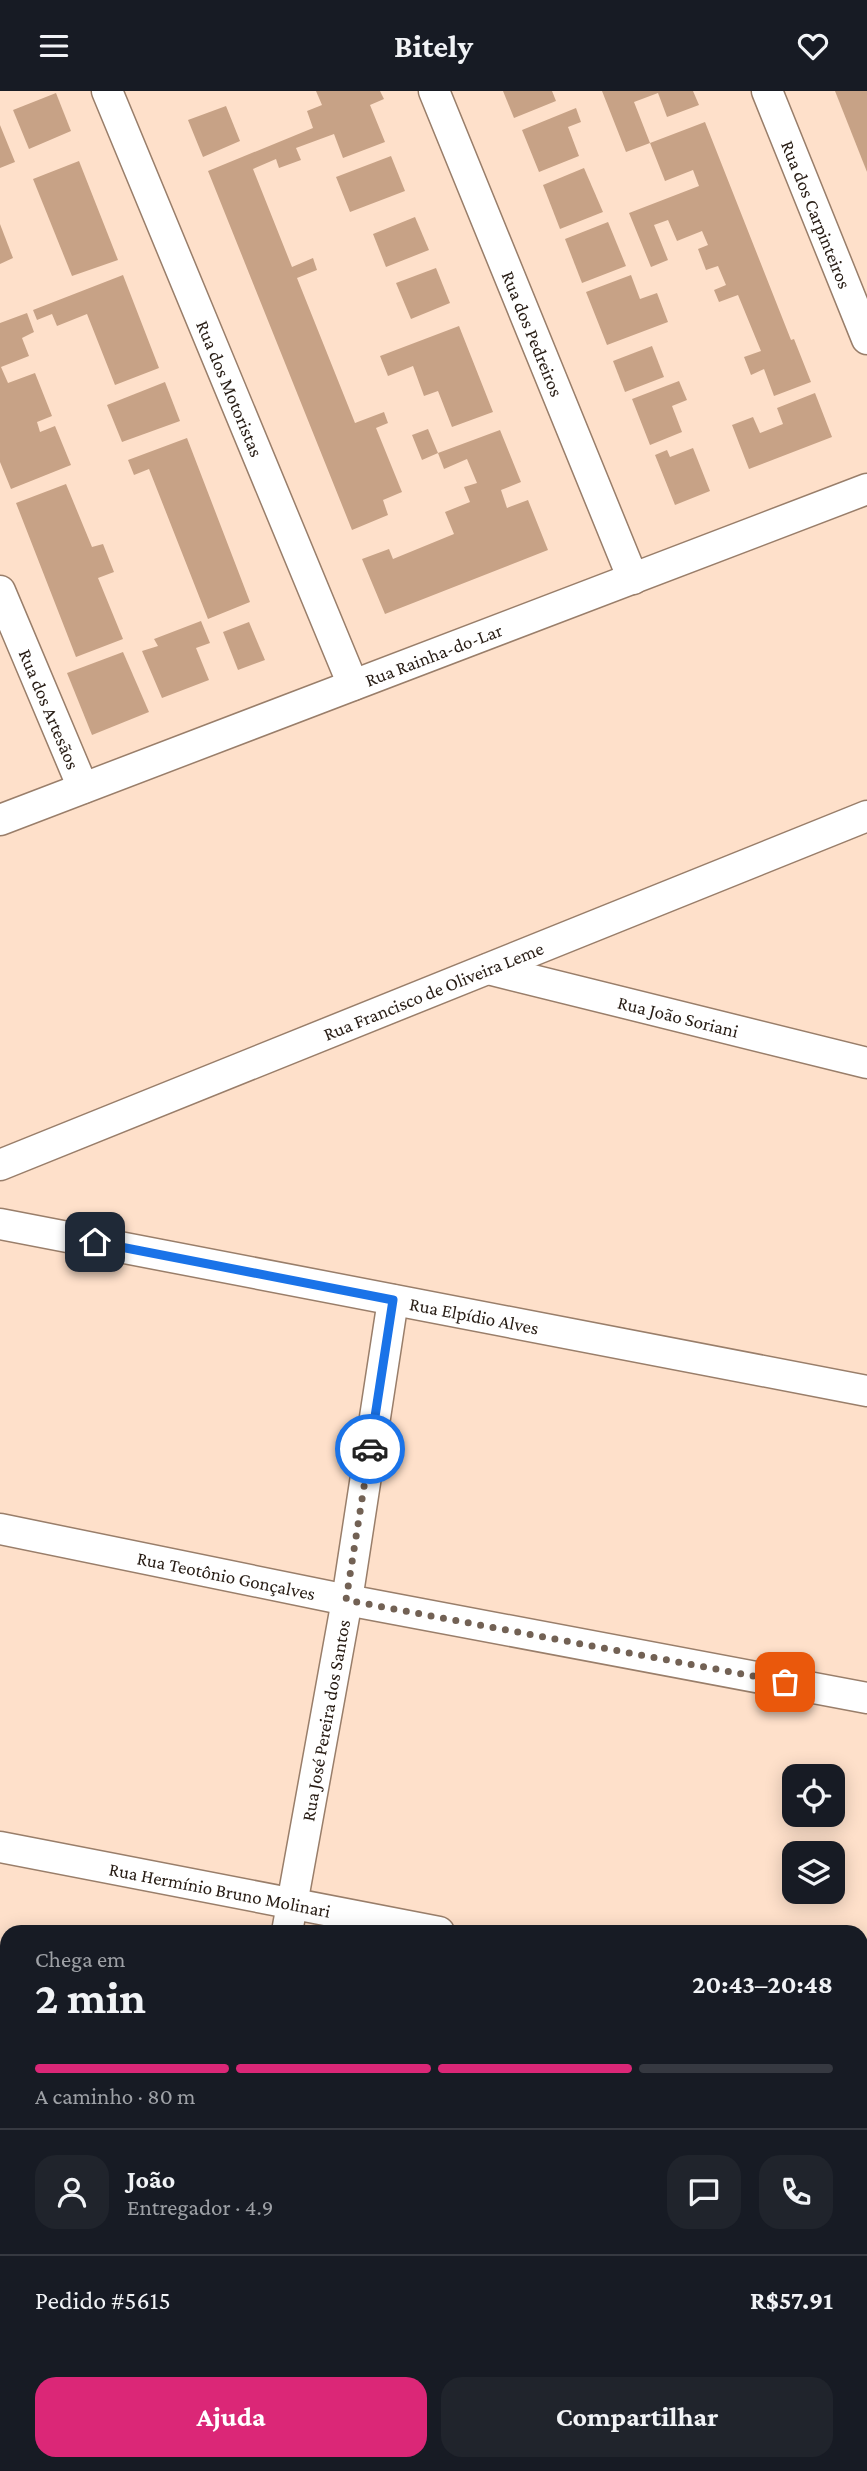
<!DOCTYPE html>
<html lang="pt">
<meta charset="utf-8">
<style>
:root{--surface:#171b24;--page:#20242c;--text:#f1f3f6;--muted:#9ea1a6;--line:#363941;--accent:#db2777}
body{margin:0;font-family:"Crimson Pro",serif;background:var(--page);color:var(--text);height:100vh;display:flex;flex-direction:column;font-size:26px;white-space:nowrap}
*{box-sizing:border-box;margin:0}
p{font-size:23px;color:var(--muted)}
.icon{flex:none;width:38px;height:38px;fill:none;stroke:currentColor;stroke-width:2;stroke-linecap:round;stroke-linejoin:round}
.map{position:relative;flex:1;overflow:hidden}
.drawer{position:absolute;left:0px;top:1834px;width:868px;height:546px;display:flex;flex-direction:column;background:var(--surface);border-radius:21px 21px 0 0;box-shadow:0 4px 18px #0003}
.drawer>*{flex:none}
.controls{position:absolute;left:782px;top:1673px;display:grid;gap:14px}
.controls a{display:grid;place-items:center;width:63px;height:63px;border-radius:14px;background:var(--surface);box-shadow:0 4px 18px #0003;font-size:35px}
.pin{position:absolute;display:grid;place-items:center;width:60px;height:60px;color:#fff;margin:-30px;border-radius:14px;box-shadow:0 4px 10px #0006}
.courier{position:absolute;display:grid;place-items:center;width:70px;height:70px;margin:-35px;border:5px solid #1a73e8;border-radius:50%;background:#fff;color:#222;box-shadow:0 2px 9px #0007}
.head em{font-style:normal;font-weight:700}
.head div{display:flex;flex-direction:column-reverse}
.head{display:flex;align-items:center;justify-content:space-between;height:119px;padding:0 35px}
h1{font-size:46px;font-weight:700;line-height:52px}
.bar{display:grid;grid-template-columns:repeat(4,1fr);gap:10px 7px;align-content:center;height:84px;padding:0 35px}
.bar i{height:9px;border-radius:5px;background:var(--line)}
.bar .selected{background:var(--accent)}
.bar p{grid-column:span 4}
.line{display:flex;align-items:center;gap:18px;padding:0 35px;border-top:2px solid var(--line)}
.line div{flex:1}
.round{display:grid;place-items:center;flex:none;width:74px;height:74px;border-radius:21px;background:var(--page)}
.cta{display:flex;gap:14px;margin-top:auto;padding:14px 35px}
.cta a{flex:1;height:80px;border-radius:21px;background:var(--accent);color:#fff;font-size:28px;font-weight:700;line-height:80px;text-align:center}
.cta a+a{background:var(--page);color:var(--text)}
header{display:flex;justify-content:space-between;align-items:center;height:91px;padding:0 35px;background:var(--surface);font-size:32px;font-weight:700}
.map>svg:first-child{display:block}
</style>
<header><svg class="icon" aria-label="menu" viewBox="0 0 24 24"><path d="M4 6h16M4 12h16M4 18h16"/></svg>Bitely<svg class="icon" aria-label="heart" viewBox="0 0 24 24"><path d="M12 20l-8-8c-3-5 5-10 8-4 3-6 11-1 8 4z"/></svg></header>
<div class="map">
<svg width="867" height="2380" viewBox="0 0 867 2380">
<rect width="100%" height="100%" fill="#fee0ca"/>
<g fill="#c7a286">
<polygon points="316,0 380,0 384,8 370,14 385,51 343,67 334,43 296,57 301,69 279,77 276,68 253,78 292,176 313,167 317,179 297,187 355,332 384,321 388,332 376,337 402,401 383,409 388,424 352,439 208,80 313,37 307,20 322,14"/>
<polygon points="503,0 552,0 556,10 514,27"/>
<polygon points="602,0 693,0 699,14 667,26 658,2 634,11 650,52 626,61"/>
<polygon points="835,0 867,0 867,81"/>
<polygon points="56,2 71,40 29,58 13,19"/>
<polygon points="226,15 240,50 203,66 188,29"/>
<polygon points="576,17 581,31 568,36 579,65 539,81 522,39"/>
<polygon points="705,31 791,249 794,248 811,291 774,305 764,278 751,284 744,266 761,260 738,204 719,211 714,199 726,194 718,175 706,179 698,158 708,154 702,140 677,150 668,129 654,134 668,169 651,176 629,122 699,95 693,79 665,90 650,52"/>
<polygon points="0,34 15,71 0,77"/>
<polygon points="391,65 405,100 350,121 336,86"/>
<polygon points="79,70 118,169 72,185 33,88"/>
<polygon points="584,77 603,121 560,138 543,94"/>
<polygon points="415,126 429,159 386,176 373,143"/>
<polygon points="608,131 626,175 582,192 565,148"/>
<polygon points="0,133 13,167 0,173"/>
<polygon points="436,177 450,212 411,228 396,192"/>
<polygon points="123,184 159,277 115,294 87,223 57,235 52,223 37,229 33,219"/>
<polygon points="631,184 640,208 657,202 668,231 607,254 586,201"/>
<polygon points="27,222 34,241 22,247 29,265 1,276 8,292 35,282 52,325 37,331 40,341 55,335 71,374 11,398 0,371 0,232"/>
<polygon points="459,235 493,321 452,336 438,300 424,305 413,275 388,285 380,265"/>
<polygon points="652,255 664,286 625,301 613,270"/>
<polygon points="679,290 687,309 672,315 682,341 650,354 632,308"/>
<polygon points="165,291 180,330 122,351 107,314"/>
<polygon points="815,302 832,346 749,378 732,334 753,326 760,342 783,333 777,317"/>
<polygon points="428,338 438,362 500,339 521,391 501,399 507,417 528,409 548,459 385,523 362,468 389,458 393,468 454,443 445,421 470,411 464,396 477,392 467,368 444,378 438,362 422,369 412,344"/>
<polygon points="187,347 250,511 208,528 149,378 134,384 128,369"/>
<polygon points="693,357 710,400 675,414 655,364 667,359 670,366"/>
<polygon points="66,393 92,456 103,453 114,481 98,487 123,548 76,566 16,412"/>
<polygon points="201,530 210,552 196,557 209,589 162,607 142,560 158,555 154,548"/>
<polygon points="249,531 265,569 238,579 223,541"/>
<polygon points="123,561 149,621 92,644 67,582"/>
</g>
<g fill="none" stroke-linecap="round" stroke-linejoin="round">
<g stroke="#997e6a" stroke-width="33">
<g id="street">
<path id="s1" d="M 107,0 L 353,594"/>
<path id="s2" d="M 434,0 L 633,488"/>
<path id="s3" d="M 767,0 L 867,248"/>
<path id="s4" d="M 0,500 L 83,697"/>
<path id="s5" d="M 0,729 L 867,398"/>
<path id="s6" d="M 488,878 L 867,972"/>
<path id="s7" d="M 0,1074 L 867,725"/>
<path id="s8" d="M 0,1133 L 867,1300"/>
<path id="s9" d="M 0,1438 L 347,1509 L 867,1607"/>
<path id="s10" d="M 0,1756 L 439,1841"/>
<path id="s11" d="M 287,1841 L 347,1509 L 393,1209"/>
<polyline points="861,1923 867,1924"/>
<polyline points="861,2222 867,2223"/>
<polyline points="861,2282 867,2275"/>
<polyline points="783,2380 788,2373"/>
</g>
</g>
<g stroke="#997e6a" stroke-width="42">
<g id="secondary">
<polyline points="0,2075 7,2081"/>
<polyline points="0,2186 7,2192"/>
<polyline points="216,2373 224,2380"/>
<polyline points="338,2373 346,2380"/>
</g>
</g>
<g stroke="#8b7769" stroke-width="4.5" stroke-dasharray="7 3.5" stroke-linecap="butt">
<polyline points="0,2129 7,2135"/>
<polyline points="280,2373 289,2380"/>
</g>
<use href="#street" stroke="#fff" stroke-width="30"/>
<use href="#secondary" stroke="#f8e0e1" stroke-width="38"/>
</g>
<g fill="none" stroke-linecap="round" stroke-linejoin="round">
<polyline stroke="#726154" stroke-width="7" stroke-dasharray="0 12.6" points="370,1358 346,1509 785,1591"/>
<polyline stroke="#1a73e8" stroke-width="9" points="95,1151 393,1209 370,1358"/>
</g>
<g text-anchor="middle" stroke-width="6" stroke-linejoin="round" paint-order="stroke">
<g font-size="19" fill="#271c14" stroke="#fee0ca">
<text dy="7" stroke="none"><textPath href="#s3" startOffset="133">Rua dos Carpinteiros</textPath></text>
<text dy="7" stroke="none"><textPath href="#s2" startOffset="262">Rua dos Pedreiros</textPath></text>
<text dy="7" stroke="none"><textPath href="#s1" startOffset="322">Rua dos Motoristas</textPath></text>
<text dy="7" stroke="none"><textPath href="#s5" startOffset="464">Rua Rainha-do-Lar</textPath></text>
<text dy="7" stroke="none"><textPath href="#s4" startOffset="128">Rua dos Artesãos</textPath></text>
<text dy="7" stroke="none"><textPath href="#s7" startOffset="467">Rua Francisco de Oliveira Leme</textPath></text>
<text dy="7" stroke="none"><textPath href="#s6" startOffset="196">Rua João Soriani</textPath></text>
<text dy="7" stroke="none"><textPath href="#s8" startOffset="483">Rua Elpídio Alves</textPath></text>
<text dy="7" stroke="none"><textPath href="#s9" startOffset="231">Rua Teotônio Gonçalves</textPath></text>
<text dy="7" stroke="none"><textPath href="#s11" startOffset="215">Rua José Pereira dos Santos</textPath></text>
<text dy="7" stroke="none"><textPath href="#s10" startOffset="224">Rua Hermínio Bruno Molinari</textPath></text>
</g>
</g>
</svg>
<div class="controls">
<a><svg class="icon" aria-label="locate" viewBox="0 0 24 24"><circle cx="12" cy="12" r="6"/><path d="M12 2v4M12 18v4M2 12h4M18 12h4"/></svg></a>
<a><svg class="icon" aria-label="layers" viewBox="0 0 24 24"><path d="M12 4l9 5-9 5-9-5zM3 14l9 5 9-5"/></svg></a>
</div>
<div class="pin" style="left:785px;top:1591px;background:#ea580c"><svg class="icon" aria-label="bag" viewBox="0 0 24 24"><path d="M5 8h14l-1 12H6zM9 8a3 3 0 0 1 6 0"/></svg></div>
<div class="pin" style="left:95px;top:1151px;background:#1f2937"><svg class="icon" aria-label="home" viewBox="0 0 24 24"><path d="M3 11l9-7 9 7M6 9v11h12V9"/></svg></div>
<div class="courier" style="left:370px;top:1358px"><svg class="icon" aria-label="car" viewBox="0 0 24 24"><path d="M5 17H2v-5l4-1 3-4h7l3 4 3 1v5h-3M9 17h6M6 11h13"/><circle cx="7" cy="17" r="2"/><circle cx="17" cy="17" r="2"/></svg></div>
<section class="drawer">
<div class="head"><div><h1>2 min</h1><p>Chega em</p></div><em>20:43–20:48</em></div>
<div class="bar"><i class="selected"></i><i class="selected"></i><i class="selected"></i><i></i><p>A caminho · 80 m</p></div>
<div class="line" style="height:126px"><a class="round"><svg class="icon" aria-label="person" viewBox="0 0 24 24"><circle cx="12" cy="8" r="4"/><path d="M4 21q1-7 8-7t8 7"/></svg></a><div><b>João</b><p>Entregador · 4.9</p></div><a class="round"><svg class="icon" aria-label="chat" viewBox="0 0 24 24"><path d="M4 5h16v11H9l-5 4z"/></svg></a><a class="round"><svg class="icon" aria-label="phone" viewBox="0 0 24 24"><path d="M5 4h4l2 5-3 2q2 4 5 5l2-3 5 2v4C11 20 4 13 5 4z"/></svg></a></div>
<div class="line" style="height:91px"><div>Pedido #5615</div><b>R$57.91</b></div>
<div class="cta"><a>Ajuda</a><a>Compartilhar</a></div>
</section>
</div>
